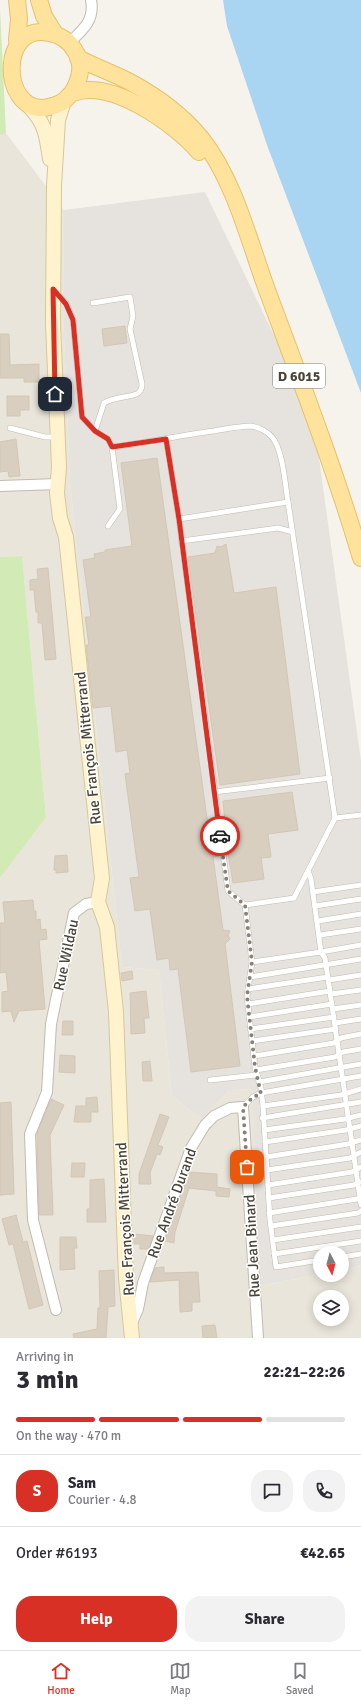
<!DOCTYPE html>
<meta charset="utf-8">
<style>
:root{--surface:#fff;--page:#f2f2f3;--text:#2b2b33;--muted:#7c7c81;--line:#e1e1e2;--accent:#d93025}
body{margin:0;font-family:Signika,sans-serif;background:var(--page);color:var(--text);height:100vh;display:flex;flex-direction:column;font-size:15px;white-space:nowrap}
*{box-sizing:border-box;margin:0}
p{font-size:13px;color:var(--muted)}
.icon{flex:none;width:22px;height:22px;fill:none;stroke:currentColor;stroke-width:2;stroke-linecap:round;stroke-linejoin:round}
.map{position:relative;height:1338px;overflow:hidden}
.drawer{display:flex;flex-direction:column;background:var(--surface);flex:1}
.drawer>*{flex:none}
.needle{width:26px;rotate:174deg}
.buttons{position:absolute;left:313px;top:1246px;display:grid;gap:8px}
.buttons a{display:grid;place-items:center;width:36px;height:36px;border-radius:50%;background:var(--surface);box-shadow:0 2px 10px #0003;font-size:20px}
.pin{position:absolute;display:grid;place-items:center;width:34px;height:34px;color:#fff;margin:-17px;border-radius:8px;box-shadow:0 2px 6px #0006}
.courier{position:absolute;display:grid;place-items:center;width:40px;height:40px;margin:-20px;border:3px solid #d93025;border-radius:50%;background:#fff;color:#222;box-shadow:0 1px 5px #0007}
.summary em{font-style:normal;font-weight:800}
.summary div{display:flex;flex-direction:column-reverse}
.summary{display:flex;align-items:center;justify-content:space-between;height:68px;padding:0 16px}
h1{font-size:26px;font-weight:800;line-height:30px}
.bar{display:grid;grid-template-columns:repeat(4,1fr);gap:6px 4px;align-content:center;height:48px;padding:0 16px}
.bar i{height:5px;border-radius:3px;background:var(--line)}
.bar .selected{background:var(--accent)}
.bar p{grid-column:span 4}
.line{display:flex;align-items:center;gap:10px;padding:0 16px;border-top:1px solid var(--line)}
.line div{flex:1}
.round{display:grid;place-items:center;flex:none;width:42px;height:42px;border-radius:16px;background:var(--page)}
.cta{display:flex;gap:8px;margin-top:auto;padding:8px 16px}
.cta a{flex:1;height:46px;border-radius:16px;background:var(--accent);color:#fff;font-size:16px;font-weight:800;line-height:46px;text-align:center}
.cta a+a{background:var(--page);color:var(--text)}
.menu{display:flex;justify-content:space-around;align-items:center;height:56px;border-top:1px solid var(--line);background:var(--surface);font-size:11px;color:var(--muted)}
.menu a{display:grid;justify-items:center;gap:2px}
.menu .selected{color:var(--accent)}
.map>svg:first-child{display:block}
</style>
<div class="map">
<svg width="361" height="1338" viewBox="0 0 361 1338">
<rect width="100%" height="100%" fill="#f6f3ec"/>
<path fill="#eae5da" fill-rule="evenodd" d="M 6,133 L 64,210 L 63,311 L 70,482 L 122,967 L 159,970 L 172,1096 L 202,1119 L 230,1090 L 252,1089 L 261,1286 L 320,1274 L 342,1275 L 342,1270 L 361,1266 L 361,1338 L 0,1338 L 0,878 L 46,816 L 22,556 L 0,557 L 0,135 ZM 320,1297 L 342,1297 L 342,1319 L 320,1319 Z"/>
<polygon fill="#e6e2dd" points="205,192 281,350 316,437 361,761 361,1266 342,1270 342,1253 320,1253 320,1274 260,1286 252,1089 230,1090 202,1119 172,1096 159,970 122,967 70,482 63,311 64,210"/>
<g fill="#d2eab5">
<polygon points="0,8 6,133 0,135"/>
<polygon points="22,556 46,817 0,878 0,557"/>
</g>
<polygon fill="#a9d4f2" points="223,0 361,0 361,393 267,145 227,26"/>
<g fill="#d8cfc1" stroke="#d3c7b4">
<polygon points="125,326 127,343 104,346 102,329"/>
<polygon points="0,334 9,334 10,365 39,364 39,382 24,382 24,378 0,378"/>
<polygon points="7,396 29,396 29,410 20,410 20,416 7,416"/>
<polygon points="16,439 20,476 9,477 8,471 0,472 0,442"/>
<polygon points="157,458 208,825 215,823 219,856 213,857 223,930 230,931 228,935 230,939 225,944 240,1066 191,1072 178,969 170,970 169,958 157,960 150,909 135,911 130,878 139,877 125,774 130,773 127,750 116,752 111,706 93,708 86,645 89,645 85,617 91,617 83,560 95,558 94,554 105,552 105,550 132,546 121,463"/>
<polygon points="226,544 234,593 276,587 300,774 220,785 188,557 215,553 217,546 221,547"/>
<polygon points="48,568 56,659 45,660 42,623 38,623 38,612 36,612 34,590 30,590 30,580 38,579 37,569"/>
<polygon points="292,792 298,830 268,834 271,857 261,858 264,879 233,883 223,822 225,822 223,801"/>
<polygon points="67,855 68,872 56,873 56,870 54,870 55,856"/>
<polygon points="33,900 34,911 36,911 36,920 40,919 41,930 46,929 47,939 39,940 45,1009 19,1011 14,1022 11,1011 2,1012 2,992 8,991 6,972 0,973 0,923 5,923 3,902"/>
<polygon points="132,971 133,979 122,981 121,973"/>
<polygon points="146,991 149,1018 144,1018 145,1033 131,1034 130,993"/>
<polygon points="63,1021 73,1021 73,1035 62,1035"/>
<polygon points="60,1055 75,1056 75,1073 59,1072"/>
<polygon points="150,1061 152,1081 143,1081 142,1062"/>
<polygon points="97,1097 98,1112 91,1112 91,1122 74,1122 76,1106 86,1106 86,1098"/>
<polygon points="51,1099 64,1105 50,1135 53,1215 39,1215 37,1133"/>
<polygon points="11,1102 14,1194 0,1195 0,1103"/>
<polygon points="160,1114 169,1117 158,1145 163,1147 160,1155 157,1154 150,1173 151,1184 139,1184 139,1174"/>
<polygon points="72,1163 85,1163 84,1177 71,1177"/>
<polygon points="189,1172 217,1174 217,1187 230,1189 229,1197 216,1196 216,1191 189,1188 175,1232 174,1243 165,1241"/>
<polygon points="104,1179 106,1222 87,1222 87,1209 90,1209 90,1180"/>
<polygon points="16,1215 23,1242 27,1241 43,1305 29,1309 13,1244 9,1245 2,1219"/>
<polygon points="134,1234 153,1236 148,1249 140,1249 140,1244 134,1244"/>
<polygon points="60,1237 76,1237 77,1248 74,1248 75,1269 60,1270"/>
<polygon points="164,1267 164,1273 198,1272 200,1302 192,1302 192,1311 180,1312 179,1280 150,1282 155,1268"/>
<polygon points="114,1270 115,1306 108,1307 106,1338 74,1338 73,1334 97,1329 98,1308 100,1308 99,1271"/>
<polygon points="215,1325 217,1338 203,1338 202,1326"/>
</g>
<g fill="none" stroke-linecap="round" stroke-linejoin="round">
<g stroke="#c2bbae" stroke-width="6">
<g id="lane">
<polyline points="55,292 66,303 73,320 82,417 95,431 108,439 112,447 120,509 108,526"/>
<path d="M 93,303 L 130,297 L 133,316 L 130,329 L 142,384 C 142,387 141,391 138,393 C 130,398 116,396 104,403 L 95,431"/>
<polyline points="10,428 45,437 56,437"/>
<polyline points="166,439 179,519 228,891 245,905 294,898 335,818 288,502 179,519"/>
<path d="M 112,447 C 147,443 180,435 214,431 C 226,429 239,426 251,426 C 258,427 267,431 272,437 C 283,450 285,484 288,502"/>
<polyline points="181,541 278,528 293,532"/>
<polyline points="214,792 330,778"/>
<polyline points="335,818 361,815"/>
<polyline points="313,892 361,885"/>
<polyline points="245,905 252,962 247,996 255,1067 261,1088 263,1106 270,1220 276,1267 320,1260"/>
<polyline points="315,906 361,899"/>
<polyline points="318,921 361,914"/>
<polyline points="320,935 361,929"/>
<polyline points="361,945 321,952 325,958 361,1205"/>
<polyline points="252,962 321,952 311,879 308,871"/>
<polyline points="250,977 361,959"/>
<polyline points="329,980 361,975"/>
<polyline points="248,989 328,977"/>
<polyline points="331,994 361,990"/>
<polyline points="248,1004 330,991"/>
<polyline points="333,1009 361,1005"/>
<polyline points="249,1017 332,1004"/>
<polyline points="335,1023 361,1019"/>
<polyline points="250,1029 334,1017"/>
<polyline points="252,1041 336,1029"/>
<polyline points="254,1056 334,1043 341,1038 361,1034"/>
<polyline points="256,1070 335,1057 343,1052 361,1049"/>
<polyline points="210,1080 257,1075"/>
<polyline points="259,1082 361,1064"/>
<polyline points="263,1106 341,1095 361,1089"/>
<polyline points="243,1107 253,1097 261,1093 361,1076"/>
<polyline points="262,1118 361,1102"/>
<polyline points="264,1130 345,1119 361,1115"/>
<polyline points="265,1142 346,1130 361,1126"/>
<polyline points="266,1157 348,1144 361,1140"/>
<polyline points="267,1170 350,1158 361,1152"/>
<polyline points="268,1185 352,1172 361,1167"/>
<polyline points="269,1198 354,1185 359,1182"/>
<polyline points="269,1213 357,1199 361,1197"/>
<polyline points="271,1226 358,1213 361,1211"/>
<polyline points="273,1240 361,1227"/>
<polyline points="274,1254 361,1241"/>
<polyline points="342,1257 361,1254"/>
</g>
</g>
<g stroke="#c2bbae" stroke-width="12">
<g id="street">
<path d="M 69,43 C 83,30 95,20 91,0"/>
<polyline points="0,486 58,484"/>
<polyline points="56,1310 33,1220 30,1134 47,1092 51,1024 74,913 86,904 98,902"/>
<polyline points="132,1323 138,1309 143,1283 191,1148 205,1125 214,1116 230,1108 243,1107 258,1338"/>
</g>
</g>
<g stroke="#d6c79b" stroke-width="16">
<g id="secondary">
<polyline points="64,101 58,120 54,186 53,324 59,467 57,493 60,518 66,537 102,878 98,902 107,927 116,1012 126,1278 132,1338"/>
<path d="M 27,104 C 46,124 46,133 50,159"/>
</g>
</g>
<g stroke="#e6c16a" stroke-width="18">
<g id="primary">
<polyline points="17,0 19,19 17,40"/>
<polyline points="39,0 44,16 55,34"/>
<path d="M 78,58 C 95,67 113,73 130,82 C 156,96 182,115 201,138 C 234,179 249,241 267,290 C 300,379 334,467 361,558"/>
<path d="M 72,93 C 80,80 84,64 75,51 C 69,40 60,35 49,33 C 0,22 0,110 44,108 C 50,107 58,105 64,101 C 67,99 69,94 73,93 C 111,78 175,124 199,152"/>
</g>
</g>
<use href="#lane" stroke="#fff" stroke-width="5"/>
<use href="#street" stroke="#fff" stroke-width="10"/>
<use href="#secondary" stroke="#fff3cd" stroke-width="14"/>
<use href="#primary" stroke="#ffe39c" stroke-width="16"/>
</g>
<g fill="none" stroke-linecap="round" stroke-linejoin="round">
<polyline stroke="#878178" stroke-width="4" stroke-dasharray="0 7.2" points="220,836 228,891 245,905 252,962 247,996 255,1067 261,1094 253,1097 243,1107 247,1167"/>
<polyline stroke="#d93025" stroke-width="5" points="55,394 53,289 66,304 73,320 82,417 95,431 108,439 112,447 166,439 179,519 220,836"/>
</g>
<g text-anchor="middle" stroke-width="3" stroke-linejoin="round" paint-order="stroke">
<rect fill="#fff" stroke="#817c74" stroke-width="1" x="273" y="364" width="52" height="24" rx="3"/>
<g font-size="14" font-weight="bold" fill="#4b4439">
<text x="299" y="381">D 6015</text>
</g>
<g font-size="15" fill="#4b4439" stroke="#fff">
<text transform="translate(88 748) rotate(-96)" y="5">Rue François Mitterrand</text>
<text transform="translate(66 955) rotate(-78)" y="5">Rue Wildau</text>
<text transform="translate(172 1203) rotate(-70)" y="5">Rue André Durand</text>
<text transform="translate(125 1219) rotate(-93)" y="5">Rue François Mitterrand</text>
<text transform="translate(252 1246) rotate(-93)" y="5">Rue Jean Binard</text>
</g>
</g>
</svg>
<div class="buttons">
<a><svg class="needle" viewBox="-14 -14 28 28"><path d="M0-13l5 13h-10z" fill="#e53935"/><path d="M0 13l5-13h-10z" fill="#7c7c81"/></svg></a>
<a><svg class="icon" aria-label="layers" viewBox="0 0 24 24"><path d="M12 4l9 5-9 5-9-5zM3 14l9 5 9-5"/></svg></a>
</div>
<div class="pin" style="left:247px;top:1167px;background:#ea580c"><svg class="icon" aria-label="bag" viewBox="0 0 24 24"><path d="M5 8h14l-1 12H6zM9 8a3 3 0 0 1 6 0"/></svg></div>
<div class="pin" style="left:55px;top:394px;background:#1f2937"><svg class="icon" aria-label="home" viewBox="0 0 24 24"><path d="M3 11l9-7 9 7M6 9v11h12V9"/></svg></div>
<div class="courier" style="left:220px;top:836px"><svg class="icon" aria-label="car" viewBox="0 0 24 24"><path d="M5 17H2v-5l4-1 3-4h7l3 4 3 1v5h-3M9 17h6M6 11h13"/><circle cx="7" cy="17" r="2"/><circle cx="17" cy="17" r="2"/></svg></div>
</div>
<section class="drawer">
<div class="summary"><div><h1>3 min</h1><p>Arriving in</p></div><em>22:21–22:26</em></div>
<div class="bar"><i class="selected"></i><i class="selected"></i><i class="selected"></i><i></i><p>On the way · 470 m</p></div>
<div class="line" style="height:72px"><b class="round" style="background:var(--accent);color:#fff">S</b><div><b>Sam</b><p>Courier · 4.8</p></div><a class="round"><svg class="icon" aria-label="chat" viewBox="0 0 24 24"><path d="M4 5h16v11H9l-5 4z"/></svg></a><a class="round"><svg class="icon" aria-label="phone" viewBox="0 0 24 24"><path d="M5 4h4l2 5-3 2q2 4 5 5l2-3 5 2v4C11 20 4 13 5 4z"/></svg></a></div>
<div class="line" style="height:52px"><div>Order #6193</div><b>€42.65</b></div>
<div class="cta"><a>Help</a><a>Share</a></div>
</section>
<nav class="menu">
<a class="selected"><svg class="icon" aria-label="home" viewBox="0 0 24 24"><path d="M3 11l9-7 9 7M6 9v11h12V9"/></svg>Home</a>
<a><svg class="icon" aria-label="map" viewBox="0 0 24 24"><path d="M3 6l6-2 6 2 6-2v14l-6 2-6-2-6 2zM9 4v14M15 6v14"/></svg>Map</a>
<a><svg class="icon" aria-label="saved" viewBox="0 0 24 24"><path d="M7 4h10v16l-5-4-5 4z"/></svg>Saved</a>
</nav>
